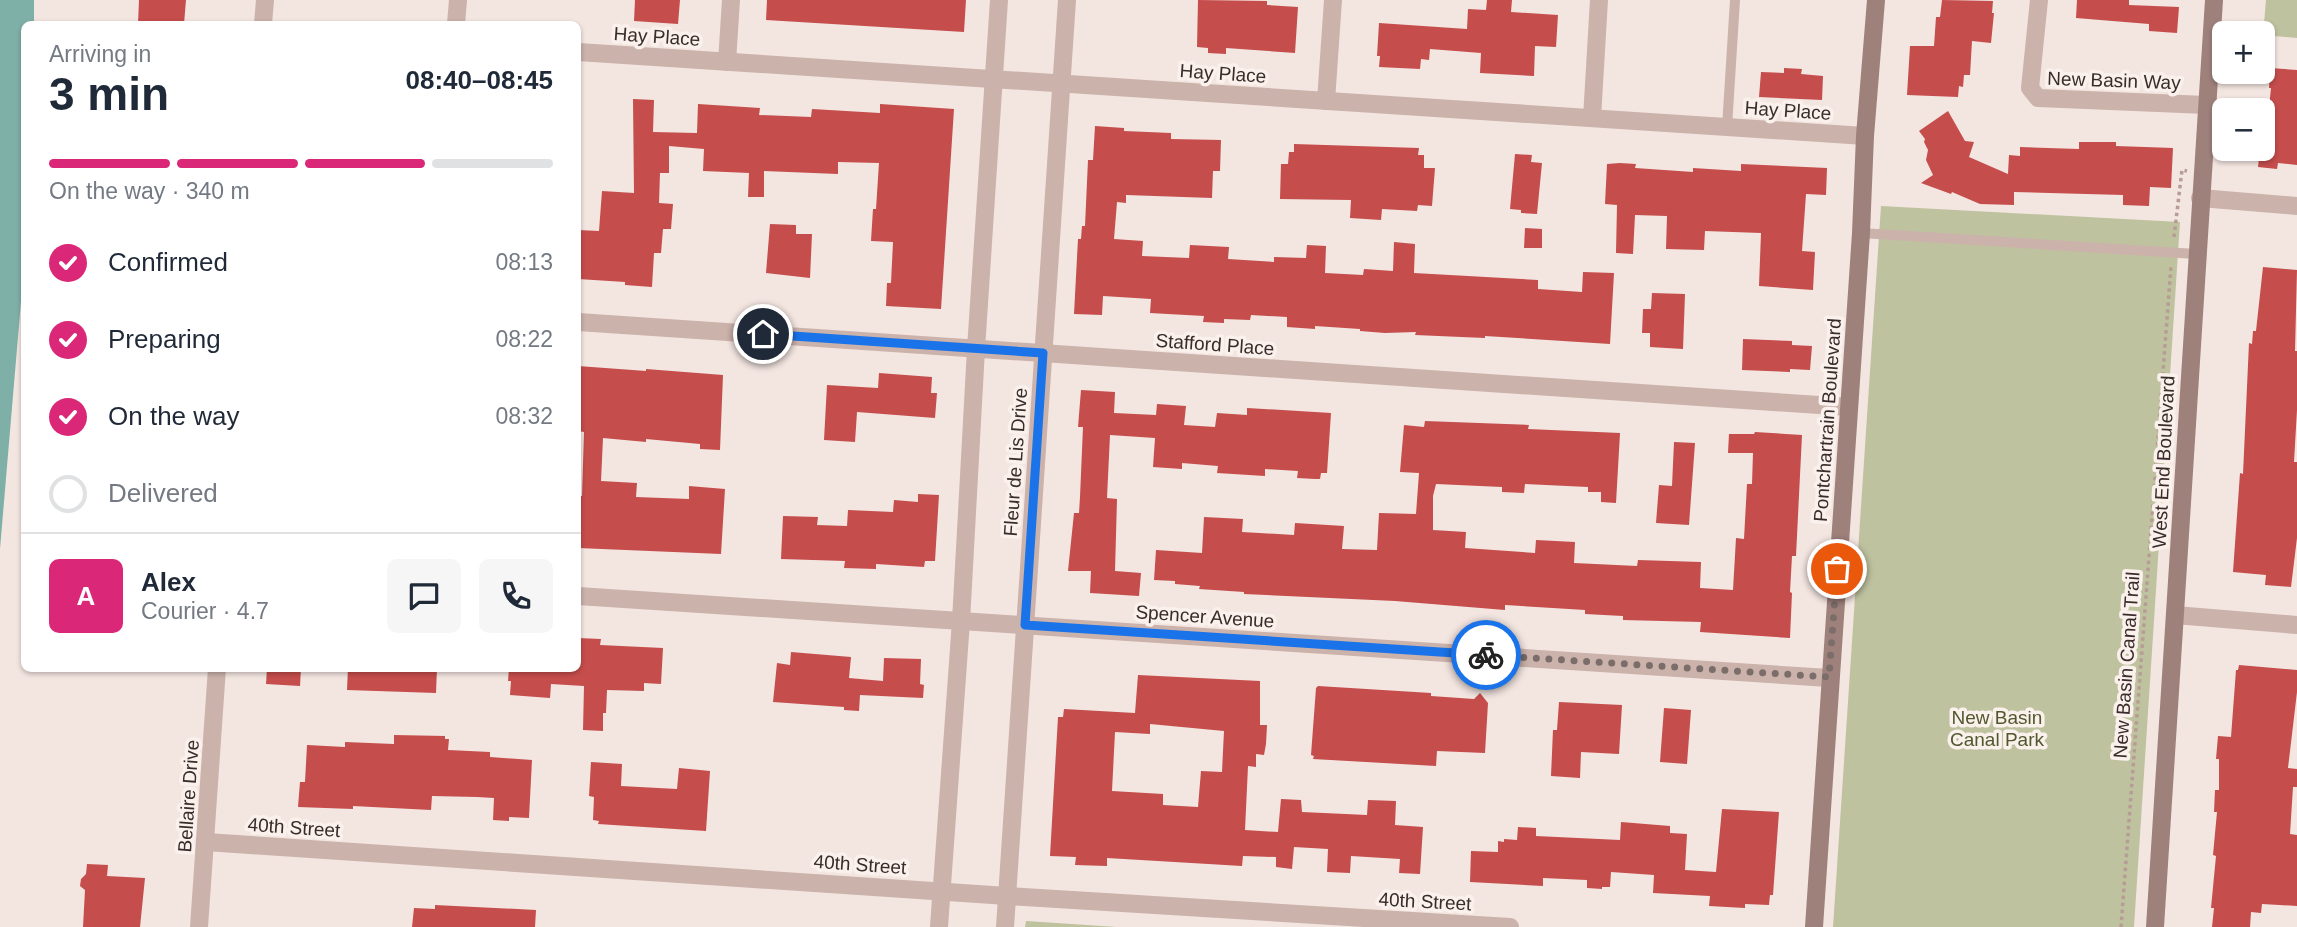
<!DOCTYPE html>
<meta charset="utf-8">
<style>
:root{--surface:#fff;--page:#f6f6f7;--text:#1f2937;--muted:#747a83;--line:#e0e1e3;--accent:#db2777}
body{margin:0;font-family:Arial,sans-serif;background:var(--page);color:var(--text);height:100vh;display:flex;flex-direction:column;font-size:26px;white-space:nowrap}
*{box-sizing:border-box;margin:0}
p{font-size:23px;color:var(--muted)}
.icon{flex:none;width:38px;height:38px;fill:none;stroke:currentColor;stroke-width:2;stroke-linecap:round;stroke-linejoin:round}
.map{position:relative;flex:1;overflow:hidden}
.drawer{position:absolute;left:21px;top:21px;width:560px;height:651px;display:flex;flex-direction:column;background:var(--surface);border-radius:10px;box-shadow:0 2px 5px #0004}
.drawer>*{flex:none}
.controls{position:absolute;left:2212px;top:21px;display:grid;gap:14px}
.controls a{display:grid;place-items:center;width:63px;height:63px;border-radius:10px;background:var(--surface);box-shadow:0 2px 5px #0004;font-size:35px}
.pin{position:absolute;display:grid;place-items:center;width:60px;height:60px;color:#fff;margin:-30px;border:4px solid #fff;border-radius:50%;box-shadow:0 2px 7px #0007}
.courier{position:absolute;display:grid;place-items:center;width:70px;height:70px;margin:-35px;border:5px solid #1a73e8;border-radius:50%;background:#fff;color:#222;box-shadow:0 2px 9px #0007}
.headline em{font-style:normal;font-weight:700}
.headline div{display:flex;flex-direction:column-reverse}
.headline{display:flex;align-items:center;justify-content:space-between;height:119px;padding:0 28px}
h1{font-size:46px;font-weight:700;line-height:52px}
.bar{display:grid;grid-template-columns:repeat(4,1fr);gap:10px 7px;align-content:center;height:84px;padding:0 28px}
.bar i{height:9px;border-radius:5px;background:var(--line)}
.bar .current{background:var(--accent)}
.bar p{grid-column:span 4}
.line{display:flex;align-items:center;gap:18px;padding:0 28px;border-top:2px solid var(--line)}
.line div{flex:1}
.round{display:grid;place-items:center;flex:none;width:74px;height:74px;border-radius:10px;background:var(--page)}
ol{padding:0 28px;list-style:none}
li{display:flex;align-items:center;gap:21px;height:77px}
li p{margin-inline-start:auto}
li .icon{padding:7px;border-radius:50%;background:var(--accent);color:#fff;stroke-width:4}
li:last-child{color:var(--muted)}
li i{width:38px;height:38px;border:4px solid var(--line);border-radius:50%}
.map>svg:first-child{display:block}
</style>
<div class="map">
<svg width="2297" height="927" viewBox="0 0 2297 927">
<rect width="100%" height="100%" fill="#f3e5e0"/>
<g fill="#bfc29f">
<polygon points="2266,0 2297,0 2297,38 2263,35"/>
<polygon points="1881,206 2180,222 2134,927 1833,927"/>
<polygon points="1026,921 1117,927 1025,927"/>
</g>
<polygon fill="#7fb0a7" points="0,0 34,0 34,24 24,24 24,266 0,549"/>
<g fill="#c54d4c" fill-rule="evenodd">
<polygon points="139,0 186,0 184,24 138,24"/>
<polygon points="635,0 680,0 678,24 634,21"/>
<polygon points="767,0 966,0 964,32 766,20"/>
<polygon points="1198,0 1267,1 1267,5 1298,7 1295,53 1226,48 1226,54 1208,53 1208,48 1197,47"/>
<polygon points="1487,0 1512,0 1511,12 1558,15 1556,47 1535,46 1534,76 1480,73 1481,53 1430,49 1429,60 1421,59 1420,69 1379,67 1380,56 1377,56 1379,23 1467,29 1468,9 1486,10"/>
<polygon points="1942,0 1993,1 1992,13 1994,13 1991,43 1972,41 1970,75 1964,75 1963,87 1959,86 1958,97 1907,95 1910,46 1934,46 1936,17 1940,17"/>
<polygon points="2077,0 2129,0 2129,5 2179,7 2177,33 2149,31 2149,24 2076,18"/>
<polygon points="1784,68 1802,69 1801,74 1823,76 1822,100 1759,97 1761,72 1784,73"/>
<polygon points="2270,68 2297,70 2297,165 2278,163 2277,169 2258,167 2260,149 2263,149 2263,126 2267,126 2271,88 2269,88"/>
<polygon points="633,99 654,100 653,132 697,133 698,104 760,108 759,115 811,117 812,109 880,113 880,104 954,109 941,309 886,306 887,283 891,283 893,242 871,241 873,209 876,209 879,163 838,162 838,174 764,171 764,197 748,197 749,173 703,171 704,149 669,146 669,173 660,173 659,203 673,204 671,229 663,229 661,253 654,253 652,287 625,285 625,282 578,279 578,230 599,231 602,191 634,193"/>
<polygon points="1948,111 1965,141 1974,142 1969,157 2008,174 2009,155 2020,156 2020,147 2079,149 2079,142 2116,142 2116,146 2173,148 2171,188 2150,187 2149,206 2123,205 2123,195 2014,192 2014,205 1980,204 1952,192 1951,194 1921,183 1933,175 1926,160 1928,150 1924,142 1925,139 1919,131"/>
<polygon points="1095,126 1124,128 1124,131 1171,133 1171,139 1221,140 1220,171 1213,171 1212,198 1126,195 1126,203 1117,202 1114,239 1143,241 1142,256 1189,258 1190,245 1229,247 1228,259 1274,262 1274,257 1306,258 1307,245 1326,246 1325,273 1363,275 1364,269 1393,271 1394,242 1415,244 1414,273 1538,280 1538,289 1582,292 1583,272 1614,273 1610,344 1485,336 1485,338 1415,335 1416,332 1385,333 1360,331 1360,329 1315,326 1315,329 1287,327 1287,317 1251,315 1250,320 1224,319 1224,323 1203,322 1204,316 1150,313 1151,299 1103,296 1102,315 1074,314 1078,239 1081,239 1082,226 1085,226 1088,160 1093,160"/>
<polygon points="1294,144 1419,148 1418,155 1424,155 1424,168 1435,168 1432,206 1418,205 1417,211 1382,209 1381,220 1350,218 1351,200 1280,199 1281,164 1288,164 1289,152 1294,152"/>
<polygon points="1515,154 1532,155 1531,162 1542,163 1537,214 1521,213 1521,210 1510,209"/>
<polygon points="1620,163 1636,164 1635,168 1693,172 1693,168 1741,171 1741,164 1827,168 1826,195 1806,194 1802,251 1815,252 1813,290 1759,286 1761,233 1705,231 1704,250 1666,249 1667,216 1635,215 1633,254 1616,253 1617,205 1605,204 1607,164"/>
<polygon points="770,224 796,225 796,234 812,234 810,278 766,273"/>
<polygon points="1525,228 1542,229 1542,248 1524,248"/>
<polygon points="2263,267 2297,270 2295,351 2297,351 2297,410 2294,462 2297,462 2297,538 2291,587 2265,585 2266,575 2233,572 2240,473 2243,474 2249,343 2252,344 2253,331 2256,331"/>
<polygon points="1652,293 1685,294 1683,349 1650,347 1650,333 1642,333 1643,309 1651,309"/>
<polygon points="1743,339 1792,341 1792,345 1812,346 1810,370 1790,369 1790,372 1742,370"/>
<polygon points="578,366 646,371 646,369 723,375 720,450 700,449 700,444 646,439 646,442 603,438 601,481 637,483 636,497 689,499 689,486 725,489 721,554 578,548 578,496 582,496 584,432 578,431"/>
<polygon points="879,373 932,377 931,393 937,393 935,418 857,412 855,442 824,440 827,385 878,388"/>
<polygon points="1081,390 1115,392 1114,413 1156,415 1157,404 1186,406 1184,425 1215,427 1217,413 1247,415 1247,408 1331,413 1327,473 1321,473 1320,479 1315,479 1297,478 1298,471 1265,469 1265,476 1217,473 1218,466 1182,463 1182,469 1153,467 1155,438 1110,435 1107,498 1117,499 1115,571 1141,573 1139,596 1090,593 1091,571 1068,571 1074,513 1079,513 1080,497 1083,427 1078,427"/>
<polygon points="1425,421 1506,424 1529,425 1528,429 1620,433 1616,503 1601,502 1601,492 1588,492 1588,487 1525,484 1524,493 1502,492 1502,487 1436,484 1433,496 1433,530 1466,532 1465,548 1535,553 1536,540 1575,542 1574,563 1637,566 1638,560 1701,562 1700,588 1733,590 1736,538 1744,539 1747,484 1752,484 1753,453 1728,453 1729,434 1754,434 1755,432 1802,435 1796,556 1792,556 1790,592 1792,593 1790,638 1700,632 1701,622 1623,620 1623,616 1585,614 1585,610 1505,605 1505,610 1395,601 1244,594 1244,592 1199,589 1200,586 1175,584 1175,581 1154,580 1156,550 1202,553 1204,517 1243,519 1242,532 1294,535 1295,523 1344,526 1342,549 1377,550 1379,513 1416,514 1419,473 1400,472 1404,425 1424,427"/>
<polygon points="1674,442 1695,443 1689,525 1656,523 1659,485 1672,486"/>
<polygon points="918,494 939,495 935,561 925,561 924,567 876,564 876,569 844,568 845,561 781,559 783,516 818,517 817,525 847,526 848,510 893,512 894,500 918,502"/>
<polygon points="578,638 601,639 600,645 663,648 661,684 644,683 644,691 607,690 606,713 603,713 603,731 583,730 584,686 551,684 550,698 510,695 511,681 508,681 509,668 578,668"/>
<polygon points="791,652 851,657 849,678 883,681 884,658 921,659 920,684 924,685 923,698 860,695 859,711 844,710 844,707 773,702 777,663 790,665"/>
<polygon points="2239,665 2297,670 2297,692 2288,768 2297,769 2297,787 2293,787 2290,834 2297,835 2297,906 2262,904 2261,913 2251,912 2250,927 2212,927 2214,908 2211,908 2216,856 2213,855 2217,812 2214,812 2215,790 2219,790 2219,759 2216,759 2218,736 2231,737 2236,670 2238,670"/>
<polygon points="267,668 301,668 300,686 266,684"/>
<polygon points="348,668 437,668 436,693 347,690"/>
<path d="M 1138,675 L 1260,681 L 1260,725 L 1267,725 L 1266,744 L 1264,755 L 1256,754 L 1256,767 L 1248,766 L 1245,830 L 1278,832 L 1281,799 L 1301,800 L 1302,812 L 1367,815 L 1368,800 L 1396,801 L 1395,825 L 1423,827 L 1420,874 L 1399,873 L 1400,859 L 1351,856 L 1350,873 L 1327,872 L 1328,849 L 1294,847 L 1292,869 L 1276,867 L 1276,857 L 1243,856 L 1242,866 L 1107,858 L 1107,866 L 1075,865 L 1076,857 L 1050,856 L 1058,717 L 1063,717 L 1064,709 L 1135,713 ZM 1150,724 L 1224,731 L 1222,772 L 1201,771 L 1198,807 L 1163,805 L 1163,794 L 1112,791 L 1115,732 L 1150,734 Z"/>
<polygon points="1318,686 1431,693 1431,696 1474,699 1480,693 1488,703 1485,753 1437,751 1436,766 1313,759 1314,756 1311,755 1316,688"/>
<polygon points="1559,702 1622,705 1619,754 1581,752 1580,778 1551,776 1553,730 1557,730"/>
<polygon points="1664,708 1691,710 1687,764 1660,762"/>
<polygon points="394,735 445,736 445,739 449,739 448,750 490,752 490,757 532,760 529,818 509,817 509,821 493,820 494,798 477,797 432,796 431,810 353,806 353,809 298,807 300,782 305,782 307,745 345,747 345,742 394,744"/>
<polygon points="591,762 622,764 621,786 677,789 679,768 710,771 706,831 598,824 599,821 593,820 594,797 589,796"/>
<polygon points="1722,809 1779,812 1773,895 1770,895 1769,905 1745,904 1745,908 1709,906 1710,896 1653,893 1654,875 1611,872 1610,887 1602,887 1602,889 1587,888 1587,880 1543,878 1543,886 1470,882 1471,851 1498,852 1498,841 1504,842 1504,839 1517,840 1518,827 1536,828 1536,836 1620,840 1621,822 1670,826 1670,833 1687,834 1685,870 1716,872"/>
<polygon points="87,864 108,865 107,876 145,878 140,927 83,927 85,890 80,886 81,879 86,874"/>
<polygon points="435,905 536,910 535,927 412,927 414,908 435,909"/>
</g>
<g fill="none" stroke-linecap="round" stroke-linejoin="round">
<g stroke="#b79c95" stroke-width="3.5" stroke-dasharray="3.5 3.5" stroke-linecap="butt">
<polyline points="2174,237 2182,170 2187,171"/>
<polyline points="2121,927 2171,266"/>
</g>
<g stroke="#cbb2ab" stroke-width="10">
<polyline points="1727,127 1735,0"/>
<polyline points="1861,233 2196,254"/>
</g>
<g stroke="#cbb2ab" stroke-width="18">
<polyline points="2039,0 2030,88 2038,98 2206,105"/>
<polyline points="263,24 265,0"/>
<polyline points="456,24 458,0"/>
<polyline points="578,52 1865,136"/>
<polyline points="727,62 731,0"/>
<polyline points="1326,101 1333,0"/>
<polyline points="1592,118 1599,0"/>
<polyline points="2200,198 2297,206"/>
<polyline points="578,322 1849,407"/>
<polyline points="578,596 1829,678"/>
<polyline points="2175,615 2297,625"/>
<polyline points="206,842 1007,896 1510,927"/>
<polyline points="199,927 217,668"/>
<polyline points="939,927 961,621 976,349 999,0"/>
<polyline points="1005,927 1067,0"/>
</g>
<g stroke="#9f817c" stroke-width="18">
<polyline points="1814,927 1861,233 1865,136 1876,0"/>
<polyline points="2155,927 2214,0"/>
</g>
</g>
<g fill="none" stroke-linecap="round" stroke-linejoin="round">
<polyline stroke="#7a6d6a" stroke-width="7" stroke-dasharray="0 12.6" points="1486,655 1829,677 1837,569"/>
<polyline stroke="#1a73e8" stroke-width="9" points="763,334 1043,353 1025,625 1486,655"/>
</g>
<g text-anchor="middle" stroke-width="7" stroke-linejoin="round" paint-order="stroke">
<g font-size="19" fill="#392c2a" stroke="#faf1ec">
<text transform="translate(657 36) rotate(4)" y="7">Hay Place</text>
<text transform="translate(1223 73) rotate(4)" y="7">Hay Place</text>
<text transform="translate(2114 80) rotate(2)" y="7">New Basin Way</text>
<text transform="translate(1788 110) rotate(4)" y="7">Hay Place</text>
<text transform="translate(1215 344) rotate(4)" y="7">Stafford Place</text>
<text transform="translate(1827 420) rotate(-86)" y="7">Pontchartrain Boulevard</text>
<text transform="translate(1015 462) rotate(-86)" y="7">Fleur de Lis Drive</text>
<text transform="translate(2163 462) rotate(-87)" y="7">West End Boulevard</text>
<text transform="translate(1205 616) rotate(4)" y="7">Spencer Avenue</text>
<text transform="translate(2126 665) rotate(-86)" y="7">New Basin Canal Trail</text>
<text transform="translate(188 796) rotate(-86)" y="7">Bellaire Drive</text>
<text transform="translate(294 827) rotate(4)" y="7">40th Street</text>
<text transform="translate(860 864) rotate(4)" y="7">40th Street</text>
<text transform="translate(1425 901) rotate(3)" y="7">40th Street</text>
</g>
<g font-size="19" fill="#52582e" stroke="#faf1ec">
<text x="1997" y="724">New Basin<tspan x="1997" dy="22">Canal Park</tspan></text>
</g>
</g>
</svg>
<div class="controls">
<a>+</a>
<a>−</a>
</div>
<div class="pin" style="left:1837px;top:569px;background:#ea580c"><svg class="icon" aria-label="bag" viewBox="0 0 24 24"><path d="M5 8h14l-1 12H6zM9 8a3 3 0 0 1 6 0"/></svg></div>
<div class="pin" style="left:763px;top:334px;background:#1f2937"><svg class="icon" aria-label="home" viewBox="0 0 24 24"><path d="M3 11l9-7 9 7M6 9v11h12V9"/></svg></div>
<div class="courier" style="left:1486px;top:655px"><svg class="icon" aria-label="bike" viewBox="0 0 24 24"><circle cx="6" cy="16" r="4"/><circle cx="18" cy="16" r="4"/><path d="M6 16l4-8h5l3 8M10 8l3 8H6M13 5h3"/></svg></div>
<section class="drawer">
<div class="headline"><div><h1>3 min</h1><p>Arriving in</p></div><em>08:40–08:45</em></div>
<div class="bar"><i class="current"></i><i class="current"></i><i class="current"></i><i></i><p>On the way · 340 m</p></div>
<ol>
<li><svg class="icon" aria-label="check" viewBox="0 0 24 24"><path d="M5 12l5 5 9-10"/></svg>Confirmed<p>08:13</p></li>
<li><svg class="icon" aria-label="check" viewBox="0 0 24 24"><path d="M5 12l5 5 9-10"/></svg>Preparing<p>08:22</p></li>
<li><svg class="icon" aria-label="check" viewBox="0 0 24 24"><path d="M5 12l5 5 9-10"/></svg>On the way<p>08:32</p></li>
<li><i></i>Delivered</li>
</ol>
<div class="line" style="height:126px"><b class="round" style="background:var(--accent);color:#fff">A</b><div><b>Alex</b><p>Courier · 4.7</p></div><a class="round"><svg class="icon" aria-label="chat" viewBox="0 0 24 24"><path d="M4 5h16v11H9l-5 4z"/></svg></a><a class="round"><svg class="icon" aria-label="phone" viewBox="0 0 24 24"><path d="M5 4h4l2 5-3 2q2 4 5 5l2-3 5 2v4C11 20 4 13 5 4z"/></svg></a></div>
</section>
</div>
